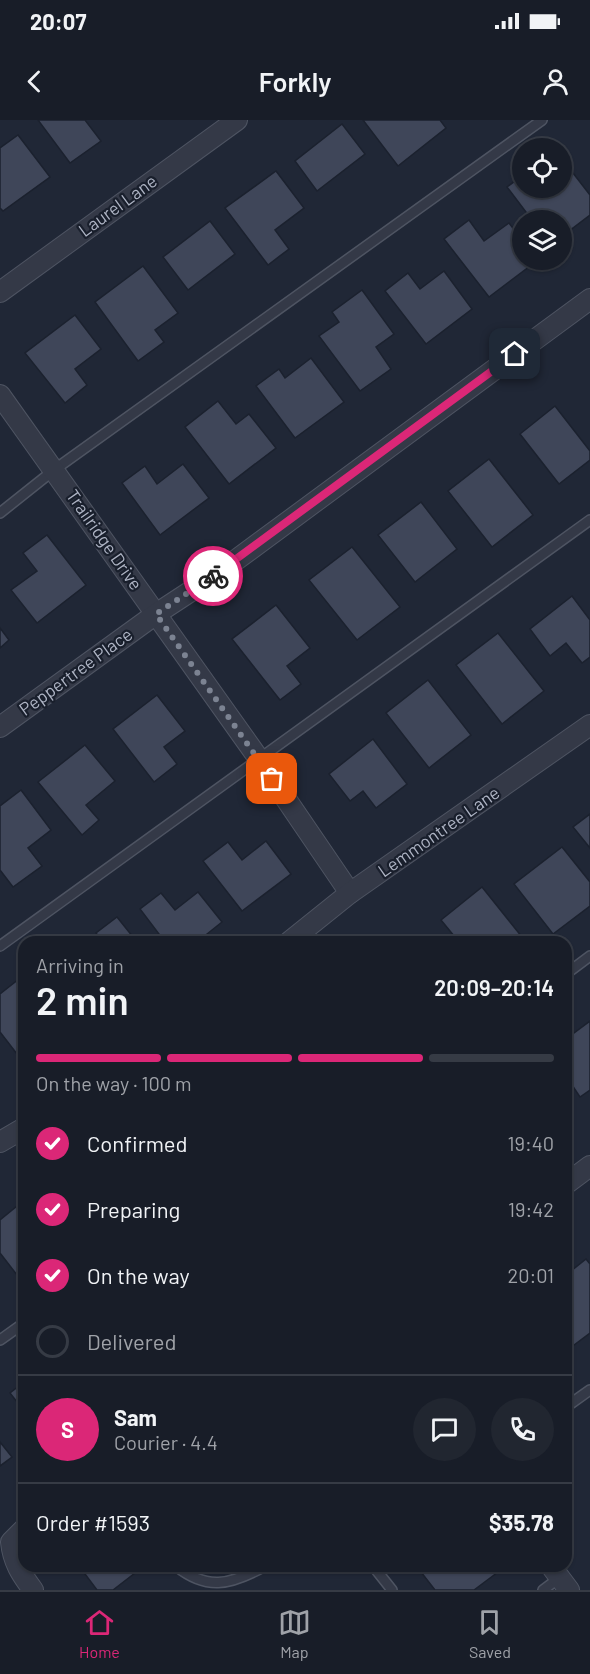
<!DOCTYPE html>
<meta charset="utf-8">
<style>
:root{--surface:#181d28;--page:#212630;--text:#f1f3f6;--muted:#9fa2a8;--line:#363b45;--accent:#db2777}
body{margin:0;font-family:Barlow,sans-serif;background:var(--page);color:var(--text);height:100vh;display:flex;flex-direction:column;font-size:22px;white-space:nowrap}
*{box-sizing:border-box;margin:0}
p{font-size:20px;color:var(--muted)}
.icon{flex:none;width:33px;height:33px;fill:none;stroke:currentColor;stroke-width:2;stroke-linecap:round;stroke-linejoin:round}
.map{position:relative;flex:1;overflow:hidden}
.drawer{position:absolute;left:18px;top:816px;width:554px;height:636px;display:flex;flex-direction:column;background:var(--surface);border-radius:18px;box-shadow:0 2px 4px #0004,0 0 0 2px var(--line)}
.drawer>*{flex:none}
.buttons{position:absolute;left:512px;top:18px;display:grid;gap:12px}
.buttons a{display:grid;place-items:center;width:60px;height:60px;border-radius:50%;background:var(--surface);box-shadow:0 2px 4px #0004,0 0 0 2px var(--line);font-size:30px}
.pin{position:absolute;display:grid;place-items:center;width:51px;height:51px;color:#fff;margin:-26px;border-radius:12px;box-shadow:0 3px 9px #0006}
.courier{position:absolute;display:grid;place-items:center;width:60px;height:60px;margin:-30px;border:4px solid #db2777;border-radius:50%;background:#fff;color:#222;box-shadow:0 2px 8px #0007}
.head em{font-style:normal;font-weight:600}
.head div{display:flex;flex-direction:column-reverse}
.head{display:flex;align-items:center;justify-content:space-between;height:102px;padding:0 18px}
h1{font-size:39px;font-weight:600;line-height:45px}
.bar{display:grid;grid-template-columns:repeat(4,1fr);gap:9px 6px;align-content:center;height:72px;padding:0 18px}
.bar i{height:8px;border-radius:4px;background:var(--line)}
.bar .selected{background:var(--accent)}
.bar p{grid-column:span 4}
.line{display:flex;align-items:center;gap:15px;padding:0 18px;border-top:2px solid var(--line)}
.line div{flex:1}
.round{display:grid;place-items:center;flex:none;width:63px;height:63px;border-radius:32px;background:var(--page)}
ol{padding:0 18px;list-style:none}
li{display:flex;align-items:center;gap:18px;height:66px}
li p{margin-inline-start:auto}
li .icon{padding:6px;border-radius:50%;background:var(--accent);color:#fff;stroke-width:4}
li:last-child{color:var(--muted)}
li i{width:33px;height:33px;border:3px solid var(--line);border-radius:50%}
.status{display:flex;justify-content:space-between;align-items:center;height:42px;padding:0 30px;background:var(--surface);direction:ltr}
.status svg{height:16px;fill:currentColor}
header{display:flex;justify-content:space-between;align-items:center;height:78px;padding:0 18px;background:var(--surface);font-size:27px;font-weight:600}
.dock{display:flex;justify-content:space-around;align-items:center;height:84px;border-top:2px solid var(--line);background:var(--surface);font-size:16px;color:var(--muted)}
.dock a{display:grid;justify-items:center;gap:3px}
.dock .selected{color:var(--accent)}
.map>svg:first-child{display:block}
</style>
<div class="status"><b>20:07</b><svg viewBox="0 0 49 12"><path d="M0 12V9h3v3zM5 12V6h3v6zM10 12V3h3v9zM15 12V0h3v12zM26 1h20v11H26zM47 4h2v5h-2z"/></svg></div>
<header><svg class="icon" aria-label="back" viewBox="0 0 24 24"><path d="M15 5l-7 7 7 7"/></svg>Forkly<svg class="icon" aria-label="person" viewBox="0 0 24 24"><circle cx="12" cy="8" r="4"/><path d="M4 21q1-7 8-7t8 7"/></svg></header>
<div class="map">
<svg width="590" height="1470" viewBox="0 0 590 1470">
<rect width="100%" height="100%" fill="#202736"/>
<g fill="#3f4659" stroke="#1b212e" stroke-width="1.5">
<polygon points="38,0 85,0 101,21 70,43"/>
<polygon points="363,0 440,0 446,8 398,46"/>
<polygon points="342,4 365,34 317,71 295,41"/>
<polygon points="18,15 50,57 3,91 0,88 0,28"/>
<polygon points="276,51 304,88 275,110 289,129 268,145 225,88"/>
<polygon points="573,53 590,75 590,95 561,117 561,100 532,100 507,67 522,56 522,68 547,68 549,71 554,68 561,68 561,62"/>
<polygon points="469,100 484,121 509,103 522,120 522,140 538,140 489,177 444,119"/>
<polygon points="210,101 235,134 188,170 163,137"/>
<polygon points="143,146 178,193 155,210 164,222 138,241 95,182"/>
<polygon points="444,151 472,189 426,224 385,171 408,153 420,169"/>
<polygon points="362,170 394,214 376,227 391,249 360,271 319,216 339,202 332,192"/>
<polygon points="75,195 101,229 75,249 87,265 65,283 25,233"/>
<polygon points="311,238 344,282 295,318 256,266 279,249 285,258"/>
<polygon points="218,281 236,304 249,294 276,328 229,364 185,307"/>
<polygon points="555,286 590,331 590,340 559,364 520,314"/>
<polygon points="489,339 533,395 492,427 448,371"/>
<polygon points="183,344 209,378 160,415 122,363 145,346 157,364"/>
<polygon points="421,382 457,429 415,462 378,415"/>
<polygon points="47,415 86,465 37,503 11,470 37,451 23,433"/>
<polygon points="352,427 400,487 357,520 309,460"/>
<polygon points="572,476 590,500 590,537 582,543 566,523 550,536 530,509"/>
<polygon points="276,485 310,528 287,546 301,564 280,580 232,519"/>
<polygon points="0,508 9,520 0,528"/>
<polygon points="498,513 544,571 502,604 456,545"/>
<polygon points="428,560 471,615 429,648 386,593"/>
<polygon points="157,575 185,611 164,627 177,644 154,662 113,609"/>
<polygon points="373,619 407,664 376,688 363,671 350,681 329,654"/>
<polygon points="85,625 115,661 86,685 99,700 82,715 38,662"/>
<polygon points="21,670 51,710 28,728 42,746 13,767 0,750 0,686"/>
<polygon points="590,694 590,728 573,707"/>
<polygon points="266,721 291,754 242,791 203,741 228,722 242,740"/>
<polygon points="562,727 590,762 590,786 553,814 514,764"/>
<polygon points="482,767 526,822 459,822 441,800"/>
<polygon points="198,772 222,802 197,822 165,822 140,789 161,773 175,790"/>
<polygon points="117,797 137,822 103,822 96,813"/>
<polygon points="19,859 24,865 24,943 0,912 0,874"/>
<polygon points="590,901 590,970 580,977 566,956 566,919"/>
<polygon points="22,1082 24,1085 24,1164 0,1133 0,1100"/>
<polygon points="586,1139 590,1144 590,1213 566,1231 566,1155"/>
<polygon points="24,1262 24,1291 10,1273"/>
<polygon points="0,1322 12,1337 0,1346"/>
<polygon points="79,1446 144,1446 113,1470 97,1470"/>
<polygon points="428,1446 499,1446 502,1449 474,1470 435,1470 421,1452"/>
</g>
<g fill="none" stroke-linecap="round" stroke-linejoin="round">
<g stroke="#4e5462" stroke-width="12">
<g id="service">
<polyline points="0,393 54,350 542,0"/>
<polyline points="0,826 590,400"/>
<polyline points="566,854 590,836"/>
<polyline points="0,1220 24,1203"/>
<polyline points="566,1287 590,1270"/>
<path d="M 176,1446 C 206,1470 229,1466 265,1446"/>
<polyline points="373,1446 392,1470"/>
<polyline points="543,1470 559,1458"/>
</g>
</g>
<g stroke="#4e5462" stroke-width="22">
<g id="minor">
<polyline points="0,172 237,0"/>
<polyline points="0,275 254,632 350,773"/>
<polyline points="0,607 156,494 217,454 590,179"/>
<polyline points="289,822 350,773 590,605"/>
<polyline points="0,1022 24,1008"/>
<polyline points="566,1064 590,1046"/>
<path d="M 24,1409 L 11,1422 C 13,1442 21,1454 33,1470"/>
<polyline points="551,1446 569,1470"/>
</g>
</g>
<use href="#service" stroke="#343947" stroke-width="9"/>
<use href="#minor" stroke="#343947" stroke-width="20"/>
</g>
<g fill="none" stroke-linecap="round" stroke-linejoin="round">
<polyline stroke="#7c8392" stroke-width="6" stroke-dasharray="0 10.8" points="213,456 156,494 272,659"/>
<polyline stroke="#db2777" stroke-width="8" points="213,456 515,234"/>
</g>
<g text-anchor="middle" stroke-width="4.5" stroke-linejoin="round" paint-order="stroke">
<g font-size="18" fill="#aeb4c4" stroke="#191f2c">
<text transform="translate(118 86) rotate(-36)" y="6">Laurel Lane</text>
<text transform="translate(104 420) rotate(55)" y="6">Trailridge Drive</text>
<text transform="translate(76 552) rotate(-36)" y="6">Peppertree Place</text>
<text transform="translate(439 712) rotate(-35)" y="6">Lemmontree Lane</text>
</g>
</g>
</svg>
<div class="buttons">
<a><svg class="icon" aria-label="locate" viewBox="0 0 24 24"><circle cx="12" cy="12" r="6"/><path d="M12 2v4M12 18v4M2 12h4M18 12h4"/></svg></a>
<a><svg class="icon" aria-label="layers" viewBox="0 0 24 24"><path d="M12 4l9 5-9 5-9-5zM3 14l9 5 9-5"/></svg></a>
</div>
<div class="pin" style="left:272px;top:659px;background:#ea580c"><svg class="icon" aria-label="bag" viewBox="0 0 24 24"><path d="M5 8h14l-1 12H6zM9 8a3 3 0 0 1 6 0"/></svg></div>
<div class="pin" style="left:515px;top:234px;background:#1f2937"><svg class="icon" aria-label="home" viewBox="0 0 24 24"><path d="M3 11l9-7 9 7M6 9v11h12V9"/></svg></div>
<div class="courier" style="left:213px;top:456px"><svg class="icon" aria-label="bike" viewBox="0 0 24 24"><circle cx="6" cy="16" r="4"/><circle cx="18" cy="16" r="4"/><path d="M6 16l4-8h5l3 8M10 8l3 8H6M13 5h3"/></svg></div>
<section class="drawer">
<div class="head"><div><h1>2 min</h1><p>Arriving in</p></div><em>20:09–20:14</em></div>
<div class="bar"><i class="selected"></i><i class="selected"></i><i class="selected"></i><i></i><p>On the way · 100 m</p></div>
<ol>
<li><svg class="icon" aria-label="check" viewBox="0 0 24 24"><path d="M5 12l5 5 9-10"/></svg>Confirmed<p>19:40</p></li>
<li><svg class="icon" aria-label="check" viewBox="0 0 24 24"><path d="M5 12l5 5 9-10"/></svg>Preparing<p>19:42</p></li>
<li><svg class="icon" aria-label="check" viewBox="0 0 24 24"><path d="M5 12l5 5 9-10"/></svg>On the way<p>20:01</p></li>
<li><i></i>Delivered</li>
</ol>
<div class="line" style="height:108px"><b class="round" style="background:var(--accent);color:#fff">S</b><div><b>Sam</b><p>Courier · 4.4</p></div><a class="round"><svg class="icon" aria-label="chat" viewBox="0 0 24 24"><path d="M4 5h16v11H9l-5 4z"/></svg></a><a class="round"><svg class="icon" aria-label="phone" viewBox="0 0 24 24"><path d="M5 4h4l2 5-3 2q2 4 5 5l2-3 5 2v4C11 20 4 13 5 4z"/></svg></a></div>
<div class="line" style="height:78px"><div>Order #1593</div><b>$35.78</b></div>
</section>
</div>
<nav class="dock">
<a class="selected"><svg class="icon" aria-label="home" viewBox="0 0 24 24"><path d="M3 11l9-7 9 7M6 9v11h12V9"/></svg>Home</a>
<a><svg class="icon" aria-label="map" viewBox="0 0 24 24"><path d="M3 6l6-2 6 2 6-2v14l-6 2-6-2-6 2zM9 4v14M15 6v14"/></svg>Map</a>
<a><svg class="icon" aria-label="saved" viewBox="0 0 24 24"><path d="M7 4h10v16l-5-4-5 4z"/></svg>Saved</a>
</nav>
